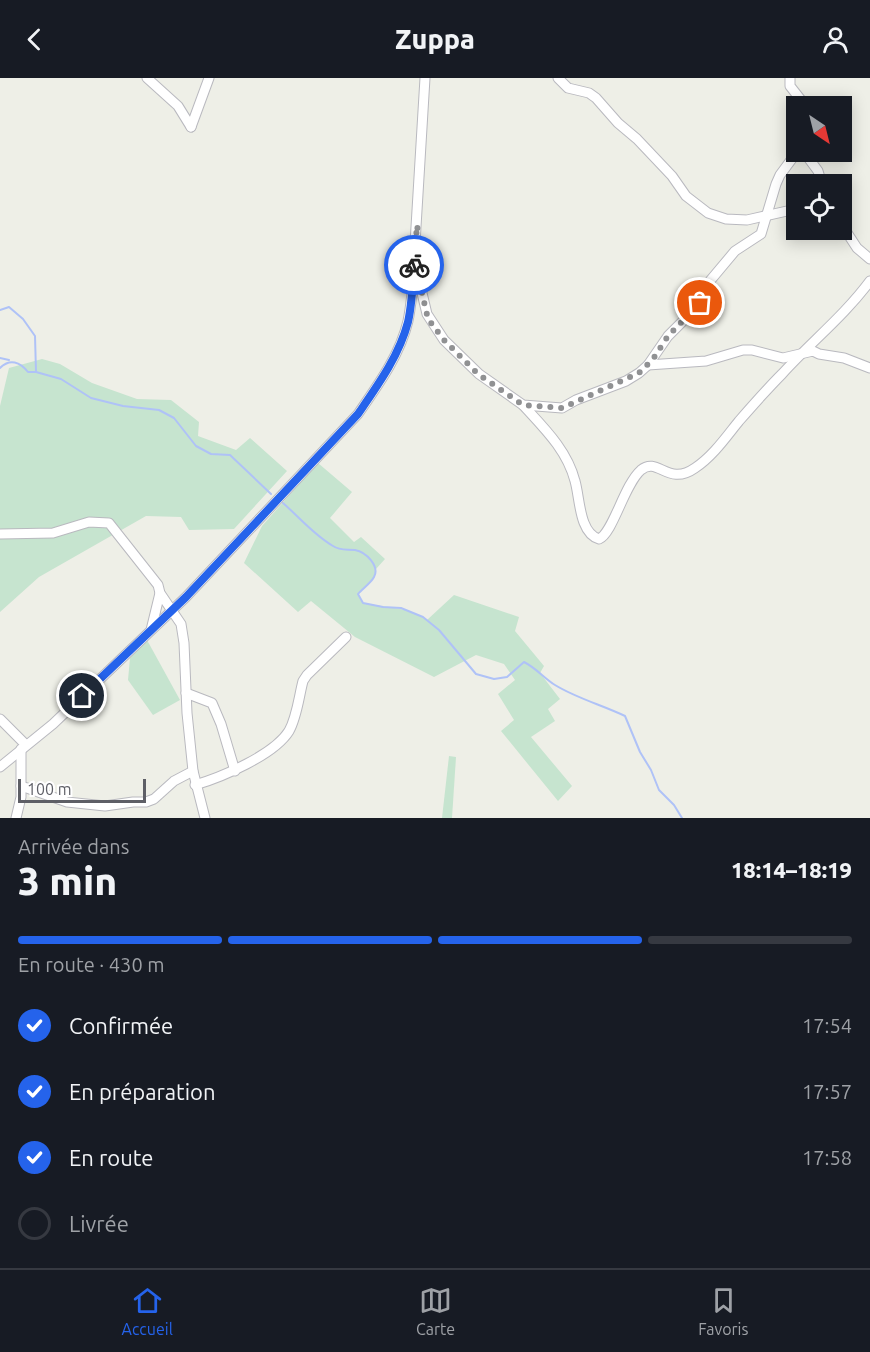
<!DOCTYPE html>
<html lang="fr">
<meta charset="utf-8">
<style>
:root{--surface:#171b24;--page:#242831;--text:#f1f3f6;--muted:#9ea1a6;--line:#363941;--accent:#2563eb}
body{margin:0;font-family:Ubuntu,sans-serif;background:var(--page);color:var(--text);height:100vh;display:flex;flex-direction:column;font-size:22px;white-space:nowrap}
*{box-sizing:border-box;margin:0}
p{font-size:20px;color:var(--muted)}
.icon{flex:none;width:33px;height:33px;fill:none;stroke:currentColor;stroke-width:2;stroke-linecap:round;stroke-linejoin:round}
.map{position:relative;height:740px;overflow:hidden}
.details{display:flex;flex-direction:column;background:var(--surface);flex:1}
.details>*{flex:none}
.needle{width:39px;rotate:145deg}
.buttons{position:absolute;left:786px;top:18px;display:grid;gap:12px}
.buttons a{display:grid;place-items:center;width:66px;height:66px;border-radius:0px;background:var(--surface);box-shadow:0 3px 15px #0003;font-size:30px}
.scale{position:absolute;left:18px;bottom:15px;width:128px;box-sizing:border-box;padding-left:6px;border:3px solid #5e5f66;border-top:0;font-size:16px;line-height:21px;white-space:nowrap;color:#5e5f66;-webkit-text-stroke:4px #fff;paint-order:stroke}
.pin{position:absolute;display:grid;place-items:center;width:51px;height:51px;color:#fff;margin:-26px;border:3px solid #fff;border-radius:50%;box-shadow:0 2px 6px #0007}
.courier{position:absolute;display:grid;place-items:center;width:60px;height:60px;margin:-30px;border:4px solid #2563eb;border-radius:50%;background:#fff;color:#222;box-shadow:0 2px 8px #0007}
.overview em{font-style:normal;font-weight:800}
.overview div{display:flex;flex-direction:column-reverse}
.overview{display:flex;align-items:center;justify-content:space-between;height:102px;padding:0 18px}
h1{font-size:39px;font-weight:800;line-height:45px}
.bar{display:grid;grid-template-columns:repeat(4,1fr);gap:9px 6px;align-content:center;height:72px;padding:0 18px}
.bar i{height:8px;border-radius:4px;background:var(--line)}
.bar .current{background:var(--accent)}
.bar p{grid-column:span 4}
ol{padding:0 18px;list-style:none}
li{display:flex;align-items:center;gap:18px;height:66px}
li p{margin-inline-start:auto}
li .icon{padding:6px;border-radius:50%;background:var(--accent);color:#fff;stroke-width:4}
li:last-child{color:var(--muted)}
li i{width:33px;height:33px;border:3px solid var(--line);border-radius:50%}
header{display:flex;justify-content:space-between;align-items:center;height:78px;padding:0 18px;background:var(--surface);font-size:27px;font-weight:800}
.tabs{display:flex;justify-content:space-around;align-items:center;height:84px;border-top:2px solid var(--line);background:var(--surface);font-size:16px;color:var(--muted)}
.tabs a{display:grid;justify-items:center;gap:3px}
.tabs .current{color:var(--accent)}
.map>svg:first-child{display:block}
</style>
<header><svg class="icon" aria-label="back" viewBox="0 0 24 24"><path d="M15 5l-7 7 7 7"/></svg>Zuppa<svg class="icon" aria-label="person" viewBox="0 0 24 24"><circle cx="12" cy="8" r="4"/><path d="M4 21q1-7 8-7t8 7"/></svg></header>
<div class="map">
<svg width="870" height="740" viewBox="0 0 870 740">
<rect width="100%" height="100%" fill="#eeefe7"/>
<g fill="#c6e4cf">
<polygon points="42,281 60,286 92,305 137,321 171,322 199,344 198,358 236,372 250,360 287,393 234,451 189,452 181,439 146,438 39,499 0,534 0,328 9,290"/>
<path d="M 318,385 L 352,414 L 330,440 L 354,464 L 361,459 L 385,481 L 376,491 L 374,499 L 358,516 L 363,525 C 385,530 408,528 427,542 L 454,517 L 519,539 L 515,553 L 544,588 L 540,595 L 560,621 L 548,631 L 555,643 L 531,659 L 572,708 L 558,723 L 501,653 L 514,642 L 498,616 L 515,602 L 504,586 L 476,577 L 434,599 L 355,559 L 311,523 L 298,534 L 244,485 L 262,448 Z"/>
<polygon points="147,562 180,622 153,637 128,602 130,580"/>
<polygon points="449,678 456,679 452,740 442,740"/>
</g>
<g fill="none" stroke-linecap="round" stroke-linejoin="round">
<g stroke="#afc2f7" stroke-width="2">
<polyline points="0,232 9,229 23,241 35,258 36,294 61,301 91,320 123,328 159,332 174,340 196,368 211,376 230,377 271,416"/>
<polyline points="0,280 9,282"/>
<path d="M 0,290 C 10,280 20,284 28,294 L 36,294"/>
<path d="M 283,425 C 299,439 314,457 333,468 C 340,473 347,471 355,472 C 366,474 380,488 374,499 C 371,505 362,511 358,516 L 363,525 L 383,529 L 401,530 L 423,539 L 439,552 L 476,596 L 494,601 L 507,599 L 524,584 C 536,590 544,600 555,607 C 576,620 602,627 625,638 L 640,674 L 651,692 L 659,712 L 674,727 L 682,740"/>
</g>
<g stroke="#b9b9bf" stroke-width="11">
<g id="street">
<polyline points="147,0 178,28 191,49"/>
<polyline points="558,0 568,10 589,15 596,20 618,45 637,61 672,98 686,118 708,135 726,141 747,142 796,131"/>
<polyline points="790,0 790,8 801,22 803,28"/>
<polyline points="191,49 209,0"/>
<polyline points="804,74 818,93 822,106"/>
<polyline points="842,147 857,170 870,181"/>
<polyline points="420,171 422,215 427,236 444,262 479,296 523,327 562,330 576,322 626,303 639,295 648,287 668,258 700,226 709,204 735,173 761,156 776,106 780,97 797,74"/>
<polyline points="648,287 706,283 743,272 752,272 783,280 813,273 819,276 844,280 870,290"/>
<path d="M 523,327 C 544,350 567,372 575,403 C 580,420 579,455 599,461 C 613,455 624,407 641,392 C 658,378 668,409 695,390 C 713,378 726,359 739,343 C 753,327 767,311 782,296 C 811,264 844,238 870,203"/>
<polyline points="0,456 53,455 89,444 109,445 158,507 160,515 181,546 184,565 187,635 193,693 205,740"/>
<polyline points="151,552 160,515"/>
<polyline points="186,615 212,625 221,646 235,693"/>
<polyline points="0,641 26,667"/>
<path d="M 0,689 L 53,646 L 186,519 L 358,336 C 378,307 400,277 408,243 C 410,234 411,224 412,215 L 425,0"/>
<path d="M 195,707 C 222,699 274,677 289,653 C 297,639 299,618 303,603 L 307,597 L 346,559"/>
<polyline points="21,708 67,724 105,728 133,724 146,724 154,721 174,703 193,693"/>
<polyline points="16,740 21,719 21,671"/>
</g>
</g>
<use href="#street" stroke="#fff" stroke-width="9"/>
</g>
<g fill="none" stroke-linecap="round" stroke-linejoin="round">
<polyline stroke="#909193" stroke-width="6" stroke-dasharray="0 10.8" points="414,187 417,147 419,161 422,215 428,241 444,262 478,296 523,327 562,330 639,295 653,281 668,258 700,225"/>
<path stroke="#2563eb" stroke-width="8" d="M 82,618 L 186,519 L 358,336 C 378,307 399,278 408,244 C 412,226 413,206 414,187"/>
</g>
</svg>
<div class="buttons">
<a><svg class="needle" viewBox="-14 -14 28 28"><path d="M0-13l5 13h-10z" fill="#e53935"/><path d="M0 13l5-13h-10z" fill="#9ea1a6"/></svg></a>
<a><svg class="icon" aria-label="locate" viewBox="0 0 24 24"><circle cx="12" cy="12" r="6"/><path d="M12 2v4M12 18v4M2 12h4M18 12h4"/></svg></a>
</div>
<div class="scale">100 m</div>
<div class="pin" style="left:700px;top:225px;background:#ea580c"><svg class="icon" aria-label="bag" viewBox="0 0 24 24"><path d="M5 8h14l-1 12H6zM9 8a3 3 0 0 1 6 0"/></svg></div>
<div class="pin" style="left:82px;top:618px;background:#1f2937"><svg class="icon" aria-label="home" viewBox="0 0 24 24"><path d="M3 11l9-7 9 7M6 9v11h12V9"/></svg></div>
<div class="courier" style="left:414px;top:187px"><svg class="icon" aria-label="bike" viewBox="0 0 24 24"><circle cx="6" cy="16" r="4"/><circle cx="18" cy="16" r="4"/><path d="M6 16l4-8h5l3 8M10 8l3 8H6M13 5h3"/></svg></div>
</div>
<section class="details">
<div class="overview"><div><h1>3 min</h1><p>Arrivée dans</p></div><em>18:14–18:19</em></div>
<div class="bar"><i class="current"></i><i class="current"></i><i class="current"></i><i></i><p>En route · 430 m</p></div>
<ol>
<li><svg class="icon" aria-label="check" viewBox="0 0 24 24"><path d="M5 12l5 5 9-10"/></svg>Confirmée<p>17:54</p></li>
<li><svg class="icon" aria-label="check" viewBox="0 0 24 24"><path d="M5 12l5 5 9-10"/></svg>En préparation<p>17:57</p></li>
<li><svg class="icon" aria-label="check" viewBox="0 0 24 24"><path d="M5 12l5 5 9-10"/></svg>En route<p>17:58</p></li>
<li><i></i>Livrée</li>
</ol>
</section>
<nav class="tabs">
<a class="current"><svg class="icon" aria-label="home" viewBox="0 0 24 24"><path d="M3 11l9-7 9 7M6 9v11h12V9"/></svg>Accueil</a>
<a><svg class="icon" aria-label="map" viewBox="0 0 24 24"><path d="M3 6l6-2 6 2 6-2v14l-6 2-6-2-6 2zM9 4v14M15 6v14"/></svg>Carte</a>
<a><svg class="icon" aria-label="saved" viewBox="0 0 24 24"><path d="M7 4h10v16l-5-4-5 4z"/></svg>Favoris</a>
</nav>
